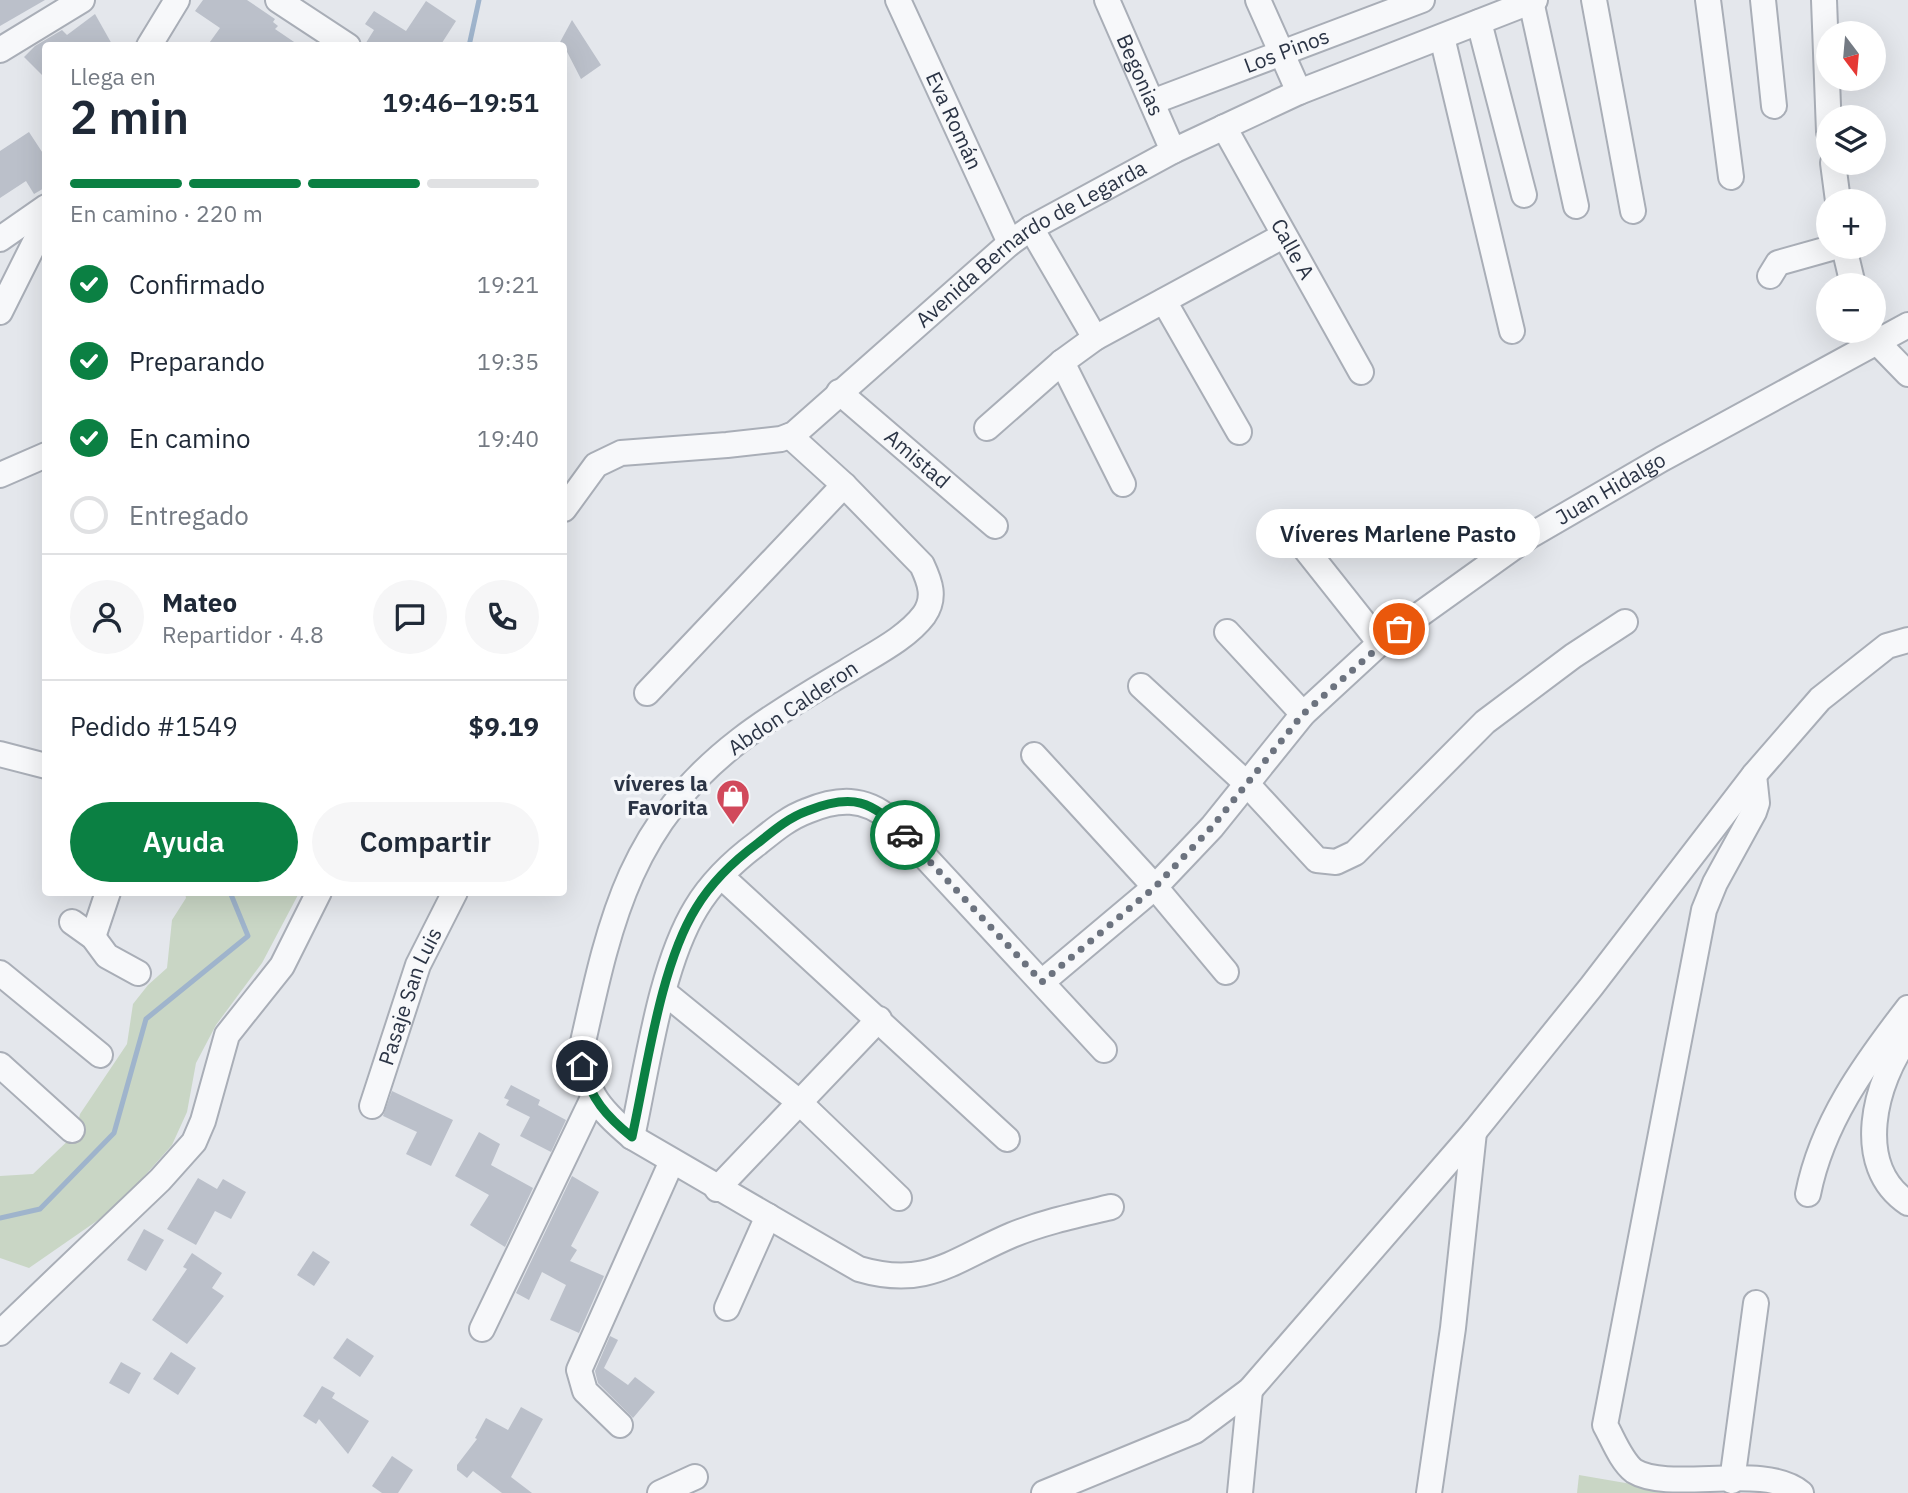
<!DOCTYPE html>
<html lang="es">
<meta charset="utf-8">
<style>
:root{--surface:#fff;--page:#f6f6f7;--text:#1f2937;--muted:#747a83;--line:#e0e1e3;--accent:#0b8043}
body{margin:0;font-family:"IBM Plex Sans",sans-serif;background:var(--page);color:var(--text);height:100vh;display:flex;flex-direction:column;font-size:26px;white-space:nowrap}
*{box-sizing:border-box;margin:0}
p{font-size:23px;color:var(--muted)}
.icon{flex:none;width:38px;height:38px;fill:none;stroke:currentColor;stroke-width:2;stroke-linecap:round;stroke-linejoin:round}
.map{position:relative;flex:1;overflow:hidden}
.side{position:absolute;left:42px;top:42px;width:525px;height:854px;display:flex;flex-direction:column;background:var(--surface);border-radius:7px;box-shadow:0 7px 28px #0002}
.side>*{flex:none}
.needle{width:46px;rotate:164deg}
.controls{position:absolute;left:1816px;top:21px;display:grid;gap:14px}
.controls a{display:grid;place-items:center;width:70px;height:70px;border-radius:50%;background:var(--surface);box-shadow:0 7px 28px #0002;font-size:35px}
.pin{position:absolute;display:grid;place-items:center;width:60px;height:60px;color:#fff;margin:-30px;border:4px solid #fff;border-radius:50%;box-shadow:0 2px 7px #0007}
.courier{position:absolute;display:grid;place-items:center;width:70px;height:70px;margin:-35px;border:5px solid #0b8043;border-radius:50%;background:#fff;color:#222;box-shadow:0 2px 9px #0007}
.bubble{position:absolute;height:49px;border-radius:24px;background:var(--surface);box-shadow:0 7px 28px #0002;font-size:23px;font-weight:600;line-height:49px;text-align:center}
.head em{font-style:normal;font-weight:600}
.head div{display:flex;flex-direction:column-reverse}
.head{display:flex;align-items:center;justify-content:space-between;height:119px;padding:0 28px}
h1{font-size:46px;font-weight:600;line-height:52px}
.bar{display:grid;grid-template-columns:repeat(4,1fr);gap:10px 7px;align-content:center;height:84px;padding:0 28px}
.bar i{height:9px;border-radius:5px;background:var(--line)}
.bar .current{background:var(--accent)}
.bar p{grid-column:span 4}
.line{display:flex;align-items:center;gap:18px;padding:0 28px;border-top:2px solid var(--line)}
.line div{flex:1}
.round{display:grid;place-items:center;flex:none;width:74px;height:74px;border-radius:37px;background:var(--page)}
ol{padding:0 28px;list-style:none}
li{display:flex;align-items:center;gap:21px;height:77px}
li p{margin-inline-start:auto}
li .icon{padding:7px;border-radius:50%;background:var(--accent);color:#fff;stroke-width:4}
li:last-child{color:var(--muted)}
li i{width:38px;height:38px;border:4px solid var(--line);border-radius:50%}
.cta{display:flex;gap:14px;margin-top:auto;padding:14px 28px}
.cta a{flex:1;height:80px;border-radius:42px;background:var(--accent);color:#fff;font-size:28px;font-weight:600;line-height:80px;text-align:center}
.cta a+a{background:var(--page);color:var(--text)}
.map>svg:first-child{display:block}
</style>
<div class="map">
<svg width="1908" height="1493" viewBox="0 0 1908 1493">
<rect width="100%" height="100%" fill="#e4e7ec"/>
<g fill="#c9d6c5">
<polygon points="185,893 299,893 262,963 216,1025 196,1063 187,1112 172,1145 117,1207 29,1268 0,1258 0,1176 33,1174 75,1134 80,1114 127,1044 133,1004 148,985 167,968 172,920 186,898"/>
<polygon points="1579,1475 1672,1491 1672,1493 1577,1493"/>
</g>
<g fill="none" stroke-linecap="round" stroke-linejoin="round">
<g stroke="#9fb4cc" stroke-width="5">
<polyline points="469,46 479,0"/>
<polyline points="0,1218 40,1209 114,1133 146,1019 248,936 230,892"/>
</g>
</g>
<g fill="#bbc0ca">
<polygon points="0,0 45,0 0,26"/>
<polygon points="203,0 247,0 275,19 273,22 278,26 275,29 300,46 207,46 220,28 195,11"/>
<polygon points="426,1 456,21 440,46 364,46 374,30 365,24 374,11 406,31"/>
<polygon points="95,14 113,46 46,46 46,79 24,57 35,46 62,30 67,35"/>
<polygon points="572,20 601,65 581,79 564,46 559,44"/>
<polygon points="29,132 46,158 46,187 34,194 26,181 0,198 0,151"/>
<polygon points="511,1085 540,1100 538,1105 566,1120 551,1152 520,1136 530,1117 506,1105 509,1100 504,1098"/>
<polygon points="392,1091 453,1120 431,1166 406,1154 417,1132 383,1116"/>
<polygon points="479,1132 500,1144 491,1165 533,1188 505,1247 470,1225 489,1195 455,1176"/>
<polygon points="572,1176 599,1192 571,1246 577,1250 570,1261 604,1276 579,1333 550,1320 566,1285 542,1272 529,1300 516,1293"/>
<polygon points="198,1178 217,1189 223,1179 246,1192 231,1219 215,1211 196,1245 167,1229"/>
<polygon points="144,1229 164,1240 146,1271 127,1260"/>
<polygon points="313,1251 330,1262 314,1286 297,1275"/>
<polygon points="192,1253 222,1273 212,1288 224,1296 187,1344 152,1320 187,1269 183,1267"/>
<polygon points="610,1336 618,1340 604,1368 628,1385 635,1377 655,1392 633,1418 598,1383 595,1371"/>
<polygon points="347,1338 374,1356 360,1377 333,1358"/>
<polygon points="171,1352 196,1368 178,1395 153,1379"/>
<polygon points="121,1362 141,1373 129,1394 109,1383"/>
<polygon points="322,1386 335,1393 332,1398 369,1421 348,1454 319,1419 316,1424 303,1416"/>
<polygon points="521,1407 543,1419 511,1477 532,1493 502,1493 473,1471 467,1478 457,1470 457,1465 477,1439 475,1438 486,1418 508,1430"/>
<polygon points="392,1456 413,1470 398,1493 382,1493 372,1486"/>
</g>
<g fill="none" stroke-linecap="round" stroke-linejoin="round">
<g stroke="#a9aeb7" stroke-width="28">
<g id="minor">
<polyline points="278,0 348,46"/>
<path id="s1" d="M 898,0 L 1010,243"/>
<path id="s2" d="M 1107,0 L 1173,151"/>
<polyline points="1258,0 1299,92"/>
<polyline points="1594,0 1633,211"/>
<polyline points="1708,0 1731,177"/>
<polyline points="1763,0 1774,106"/>
<polyline points="1824,0 1829,132"/>
<polyline points="1531,1 1576,206"/>
<polyline points="1479,22 1524,195"/>
<polyline points="1442,37 1512,331"/>
<polyline points="149,46 177,0"/>
<polyline points="0,50 82,0"/>
<path id="s3" d="M 1152,102 L 1422,0"/>
<path id="s4" d="M 1224,127 L 1361,372"/>
<polyline points="1833,163 1838,201"/>
<polyline points="1031,228 1095,338"/>
<polyline points="0,239 46,207"/>
<polyline points="1844,247 1853,285"/>
<polyline points="1770,276 1778,263 1835,247"/>
<polyline points="1164,301 1239,432"/>
<polyline points="0,312 46,220"/>
<polyline points="1871,331 1875,340 1908,374"/>
<polyline points="1062,362 1123,484"/>
<path id="s5" d="M 839,392 L 995,526"/>
<polyline points="987,428 1062,362 1095,338 1283,236"/>
<path d="M 790,436 L 844,485 L 922,565 C 930,582 936,598 924,615 C 906,639 872,655 847,671 C 811,692 774,714 740,740 C 631,824 611,916 583,1042 C 582,1090 597,1107 632,1137 L 859,1269 C 927,1289 953,1260 1012,1235 C 1044,1222 1077,1215 1111,1207"/>
<polyline points="0,475 46,455"/>
<path id="s6" d="M 564,509 L 596,465 L 621,453 L 727,445 L 781,439 L 794,434 L 1010,243 L 1031,228 L 1173,151 L 1299,92 L 1535,0"/>
<polyline points="1292,532 1380,643"/>
<polyline points="1227,632 1303,714"/>
<polyline points="1141,686 1247,784 1317,860 1336,862 1355,853 1485,722 1573,656 1625,622"/>
<polyline points="647,693 844,485"/>
<polyline points="0,754 46,766"/>
<polyline points="1034,755 1155,887 1226,972"/>
<path d="M 1754,775 L 1757,803 L 1754,812 L 1715,883 L 1704,910 L 1605,1425 C 1613,1439 1621,1461 1634,1471 C 1670,1493 1765,1462 1801,1493"/>
<polyline points="721,876 1007,1139"/>
<polyline points="72,922 93,937 107,956 138,973"/>
<polyline points="93,937 108,892"/>
<polyline points="0,973 100,1055"/>
<path id="s7" d="M 1042,982 L 1155,887 L 1212,827 L 1303,714 L 1380,643 L 1528,537 L 1662,459 L 1908,325"/>
<polyline points="664,992 799,1102 899,1198"/>
<path d="M 1908,1037 C 1875,1081 1852,1166 1908,1203"/>
<polyline points="0,1065 72,1130"/>
<path id="s8" d="M 372,1106 L 418,965 L 455,892"/>
<path d="M 632,1137 C 647,1069 660,967 696,908 C 711,883 735,860 758,843 C 773,831 788,818 807,811 C 838,798 864,797 890,819 L 1104,1050"/>
<polyline points="717,1189 879,1019"/>
<path d="M 1808,1194 C 1822,1123 1864,1065 1908,1008"/>
<polyline points="727,1308 768,1216"/>
<polyline points="482,1329 593,1098"/>
<polyline points="0,1333 160,1180 194,1142 203,1121 227,1035 282,966 319,892"/>
<polyline points="620,1425 585,1391 579,1370 672,1161"/>
<polyline points="1732,1481 1756,1303"/>
<polyline points="660,1493 695,1477"/>
<polyline points="1044,1493 1195,1431 1250,1390 1474,1132 1591,987 1754,775 1820,699 1887,646 1908,640"/>
<polyline points="1240,1493 1250,1390"/>
<polyline points="1429,1493 1453,1328 1474,1132"/>
</g>
</g>
<use href="#minor" stroke="#f7f8fa" stroke-width="24"/>
</g>
<g fill="none" stroke-linecap="round" stroke-linejoin="round">
<polyline stroke="#6c737f" stroke-width="7" stroke-dasharray="0 12.6" points="905,835 1042,982 1155,887 1212,827 1303,714 1399,629"/>
<path stroke="#0b8043" stroke-width="9" d="M 582,1066 C 591,1099 606,1116 632,1137 C 647,1069 660,966 696,908 C 711,883 735,860 758,843 C 773,831 788,818 807,811 C 852,793 872,800 905,835"/>
</g>
<defs>
<g id="shop-pin" transform="scale(1.75)"><path d="M0 17L-7.5 6A9.5 9.5 0 1 1 7.5 6Z" fill="#d1495b" stroke="#f4f6f9"/><path d="M-5-2.5h2.3a2.7 3.5 0 0 1 5.4 0H5L5.5 6h-11ZM-1.5-2.5h3a1.5 2.3 0 0 0-3 0Z" fill="#fff"/></g>
</defs>
<g fill-rule="evenodd">
<use href="#shop-pin" x="733" y="796"/>
</g>
<g text-anchor="middle" stroke-width="7" stroke-linejoin="round" paint-order="stroke">
<g font-size="21" fill="#2b3445" stroke="#f4f6f9">
<text dy="7" stroke="none"><textPath href="#s3" startOffset="144">Los Pinos</textPath></text>
<text dy="7" stroke="none"><textPath href="#s2" startOffset="82">Begonias</textPath></text>
<text dy="7" stroke="none"><textPath href="#s1" startOffset="133">Eva Román</textPath></text>
<text dy="7" stroke="none"><textPath href="#s6" startOffset="562">Avenida Bernardo de Legarda</textPath></text>
<text dy="7" stroke="none"><textPath href="#s4" startOffset="140">Calle A</textPath></text>
<text dy="7" stroke="none"><textPath href="#s5" startOffset="103">Amistad</textPath></text>
<text dy="7" stroke="none"><textPath href="#s7" startOffset="758">Juan Hidalgo</textPath></text>
<text transform="translate(793 708) rotate(-34)" y="7">Abdon Calderon</text>
<text dy="7" stroke="none"><textPath href="#s8" startOffset="116">Pasaje San Luis</textPath></text>
</g>
<g font-size="21" font-weight="bold" fill="#2b3445" stroke="#f4f6f9" text-anchor="end">
<text x="708" y="791">víveres la<tspan x="708" dy="24">Favorita</tspan></text>
</g>
</g>
</svg>
<div class="controls">
<a><svg class="needle" viewBox="-14 -14 28 28"><path d="M0-13l5 13h-10z" fill="#e53935"/><path d="M0 13l5-13h-10z" fill="#747a83"/></svg></a>
<a><svg class="icon" aria-label="layers" viewBox="0 0 24 24"><path d="M12 4l9 5-9 5-9-5zM3 14l9 5 9-5"/></svg></a>
<a>+</a>
<a>−</a>
</div>
<div class="pin" style="left:1399px;top:629px;background:#ea580c"><svg class="icon" aria-label="bag" viewBox="0 0 24 24"><path d="M5 8h14l-1 12H6zM9 8a3 3 0 0 1 6 0"/></svg></div>
<div class="pin" style="left:582px;top:1066px;background:#1f2937"><svg class="icon" aria-label="home" viewBox="0 0 24 24"><path d="M3 11l9-7 9 7M6 9v11h12V9"/></svg></div>
<div class="courier" style="left:905px;top:835px"><svg class="icon" aria-label="car" viewBox="0 0 24 24"><path d="M5 17H2v-5l4-1 3-4h7l3 4 3 1v5h-3M9 17h6M6 11h13"/><circle cx="7" cy="17" r="2"/><circle cx="17" cy="17" r="2"/></svg></div>
<div class="bubble" style="left:1256px;top:509px;width:284px">Víveres Marlene Pasto</div>
<section class="side">
<div class="head"><div><h1>2 min</h1><p>Llega en</p></div><em>19:46–19:51</em></div>
<div class="bar"><i class="current"></i><i class="current"></i><i class="current"></i><i></i><p>En camino · 220 m</p></div>
<ol>
<li><svg class="icon" aria-label="check" viewBox="0 0 24 24"><path d="M5 12l5 5 9-10"/></svg>Confirmado<p>19:21</p></li>
<li><svg class="icon" aria-label="check" viewBox="0 0 24 24"><path d="M5 12l5 5 9-10"/></svg>Preparando<p>19:35</p></li>
<li><svg class="icon" aria-label="check" viewBox="0 0 24 24"><path d="M5 12l5 5 9-10"/></svg>En camino<p>19:40</p></li>
<li><i></i>Entregado</li>
</ol>
<div class="line" style="height:126px"><a class="round"><svg class="icon" aria-label="person" viewBox="0 0 24 24"><circle cx="12" cy="8" r="4"/><path d="M4 21q1-7 8-7t8 7"/></svg></a><div><b>Mateo</b><p>Repartidor · 4.8</p></div><a class="round"><svg class="icon" aria-label="chat" viewBox="0 0 24 24"><path d="M4 5h16v11H9l-5 4z"/></svg></a><a class="round"><svg class="icon" aria-label="phone" viewBox="0 0 24 24"><path d="M5 4h4l2 5-3 2q2 4 5 5l2-3 5 2v4C11 20 4 13 5 4z"/></svg></a></div>
<div class="line" style="height:91px"><div>Pedido #1549</div><b>$9.19</b></div>
<div class="cta"><a>Ayuda</a><a>Compartir</a></div>
</section>
</div>
